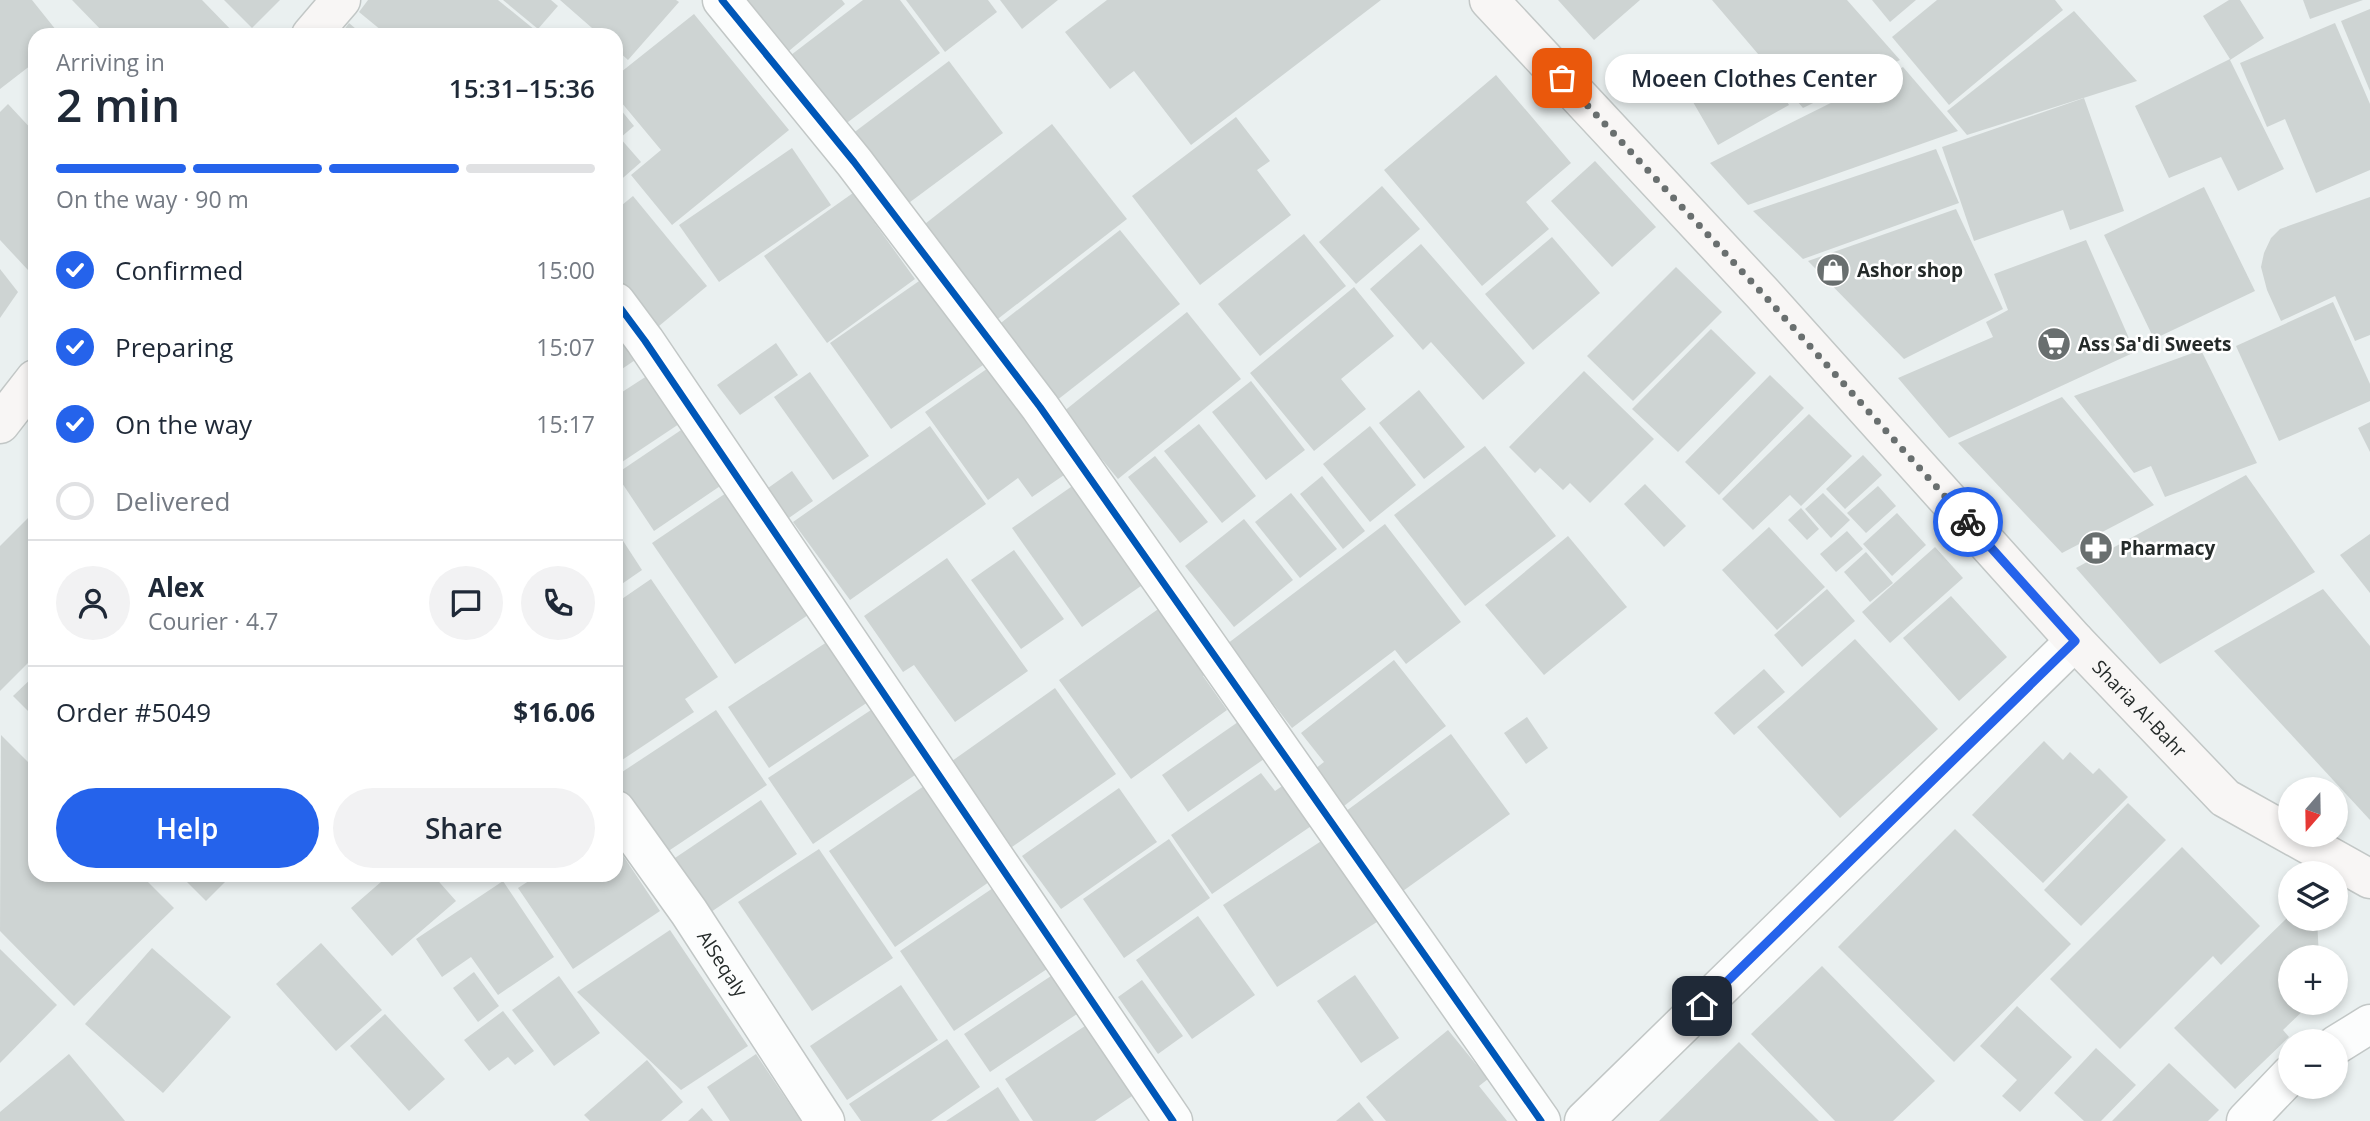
<!DOCTYPE html>
<meta charset="utf-8">
<style>
:root{--surface:#fff;--page:#f2f2f3;--text:#1f2937;--muted:#747a83;--line:#e0e1e3;--accent:#2563eb}
body{margin:0;font-family:"Open Sans",sans-serif;background:var(--page);color:var(--text);height:100vh;display:flex;flex-direction:column;font-size:26px;white-space:nowrap}
*{box-sizing:border-box;margin:0}
p{font-size:23px;color:var(--muted)}
.icon{flex:none;width:38px;height:38px;fill:none;stroke:currentColor;stroke-width:2;stroke-linecap:round;stroke-linejoin:round}
.map{position:relative;flex:1;overflow:hidden}
.side{position:absolute;left:28px;top:28px;width:595px;height:854px;display:flex;flex-direction:column;background:var(--surface);border-radius:21px;box-shadow:0 4px 10px #0003}
.side>*{flex:none}
.needle{width:46px;rotate:200deg}
.fabs{position:absolute;left:2278px;top:777px;display:grid;gap:14px}
.fabs a{display:grid;place-items:center;width:70px;height:70px;border-radius:50%;background:var(--surface);box-shadow:0 4px 10px #0003;font-size:35px}
.pin{position:absolute;display:grid;place-items:center;width:60px;height:60px;color:#fff;margin:-30px;border-radius:14px;box-shadow:0 4px 10px #0006}
.courier{position:absolute;display:grid;place-items:center;width:70px;height:70px;margin:-35px;border:5px solid #2563eb;border-radius:50%;background:#fff;color:#222;box-shadow:0 2px 9px #0007}
.bubble{position:absolute;height:49px;border-radius:24px;background:var(--surface);box-shadow:0 4px 10px #0003;font-size:23px;font-weight:600;line-height:49px;text-align:center}
.head em{font-style:normal;font-weight:600}
.head div{display:flex;flex-direction:column-reverse}
.head{display:flex;align-items:center;justify-content:space-between;height:119px;padding:0 28px}
h1{font-size:46px;font-weight:600;line-height:52px}
.bar{display:grid;grid-template-columns:repeat(4,1fr);gap:10px 7px;align-content:center;height:84px;padding:0 28px}
.bar i{height:9px;border-radius:5px;background:var(--line)}
.bar .on{background:var(--accent)}
.bar p{grid-column:span 4}
.line{display:flex;align-items:center;gap:18px;padding:0 28px;border-top:2px solid var(--line)}
.line div{flex:1}
.round{display:grid;place-items:center;flex:none;width:74px;height:74px;border-radius:37px;background:var(--page)}
ol{padding:0 28px;list-style:none}
li{display:flex;align-items:center;gap:21px;height:77px}
li p{margin-inline-start:auto}
li .icon{padding:7px;border-radius:50%;background:var(--accent);color:#fff;stroke-width:4}
li:last-child{color:var(--muted)}
li i{width:38px;height:38px;border:4px solid var(--line);border-radius:50%}
.cta{display:flex;gap:14px;margin-top:auto;padding:14px 28px}
.cta a{flex:1;height:80px;border-radius:42px;background:var(--accent);color:#fff;font-size:28px;font-weight:600;line-height:80px;text-align:center}
.cta a+a{background:var(--page);color:var(--text)}
.map>svg:first-child{display:block}
</style>
<div class="map">
<svg width="2370" height="1121" viewBox="0 0 2370 1121">
<rect width="100%" height="100%" fill="#eaf0f0"/>
<g fill="#ced4d3">
<polygon points="0,0 32,0 60,35 35,35 35,62 0,89"/>
<polygon points="72,0 202,0 236,35 106,35"/>
<polygon points="224,0 280,0 252,28"/>
<polygon points="368,0 498,0 535,30 531,35 387,35 359,12"/>
<polygon points="503,0 551,0 558,6 538,29"/>
<polygon points="560,0 676,0 679,2 628,60 616,49 616,35 600,35"/>
<polygon points="726,0 842,0 845,4 777,61"/>
<polygon points="863,0 900,0 940,53 844,125 791,55"/>
<polygon points="906,0 988,0 997,12 945,52"/>
<polygon points="1000,0 1058,0 1022,29"/>
<polygon points="1107,0 1381,0 1191,145 1134,71 1110,89 1065,32"/>
<polygon points="1558,0 1640,0 1594,40"/>
<polygon points="1712,0 1847,0 1900,60 1803,108 1765,63 1789,105 1718,145 1693,102 1764,61"/>
<polygon points="1872,0 1916,0 1890,22"/>
<polygon points="1937,0 2055,0 2063,10 1949,105 1892,37"/>
<polygon points="2229,0 2240,0 2264,38 2230,60 2284,169 2238,191 2221,157 2169,178 2135,106 2230,59 2203,16"/>
<polygon points="2303,0 2363,0 2310,19"/>
<polygon points="2370,9 2370,91 2341,21"/>
<polygon points="2074,11 2137,81 1967,135 1947,111"/>
<polygon points="694,14 789,130 672,225 631,175 661,150 616,96 616,76"/>
<polygon points="349,23 363,35 340,35"/>
<polygon points="2335,23 2370,104 2370,170 2316,193 2285,119 2267,127 2240,63"/>
<polygon points="949,61 1003,133 898,211 844,140"/>
<polygon points="1903,67 1958,131 1748,205 1710,163"/>
<polygon points="1496,75 1571,163 1526,202 1549,229 1482,286 1384,170"/>
<polygon points="2084,98 2124,211 2070,230 2063,210 1974,241 1942,147"/>
<polygon points="8,104 35,133 35,263 28,270 0,240 0,112"/>
<polygon points="616,104 634,126 620,138 641,162 616,184"/>
<polygon points="1236,117 1270,161 1257,170 1291,215 1200,285 1132,196"/>
<polygon points="1052,124 1127,219 990,325 916,231"/>
<polygon points="792,148 831,205 719,282 679,225"/>
<polygon points="1936,149 1959,203 1803,259 1753,211"/>
<polygon points="1595,161 1656,227 1612,267 1551,201"/>
<polygon points="1382,186 1420,229 1356,284 1319,242"/>
<polygon points="2204,187 2255,291 2154,339 2104,235"/>
<polygon points="853,193 915,279 827,343 764,256"/>
<polygon points="633,196 707,286 653,331 616,286 616,210"/>
<polygon points="2370,197 2370,335 2355,341 2335,296 2281,321 2267,290 2261,267 2264,253 2271,238 2280,229"/>
<polygon points="1956,209 2003,309 1904,359 1808,261"/>
<polygon points="1120,230 1180,304 1056,401 997,326"/>
<polygon points="1304,234 1346,286 1260,356 1218,304"/>
<polygon points="1552,237 1600,293 1533,350 1485,294"/>
<polygon points="2086,240 2135,352 1949,438 1898,378 1993,337 1986,322 2008,310 1994,274"/>
<polygon points="1421,244 1525,363 1483,400 1431,342 1423,350 1370,289"/>
<polygon points="1676,267 1722,312 1633,401 1587,356"/>
<polygon points="0,269 18,292 0,318"/>
<polygon points="922,279 983,365 891,429 830,343"/>
<polygon points="1354,287 1394,336 1341,379 1366,409 1314,451 1250,373"/>
<polygon points="2333,302 2370,384 2370,401 2279,441 2236,346"/>
<polygon points="616,312 644,354 616,373"/>
<polygon points="1187,312 1241,379 1118,479 1063,412"/>
<polygon points="1711,329 1756,373 1678,452 1632,409"/>
<polygon points="776,343 798,375 740,415 717,385"/>
<polygon points="2201,350 2257,463 2165,497 2151,466 2134,473 2074,396"/>
<polygon points="991,366 1067,473 1032,497 1018,478 988,500 925,412"/>
<polygon points="1584,371 1654,439 1590,503 1570,483 1563,490 1540,468 1535,473 1509,447"/>
<polygon points="810,372 869,456 833,480 774,397"/>
<polygon points="650,374 682,422 616,466 616,396"/>
<polygon points="1770,375 1804,408 1719,495 1685,462"/>
<polygon points="1251,381 1305,450 1266,480 1212,412"/>
<polygon points="1419,390 1465,447 1424,479 1379,423"/>
<polygon points="2062,397 2154,505 2062,553 1958,443"/>
<polygon points="1809,414 1852,456 1801,506 1790,495 1753,530 1722,499"/>
<polygon points="2370,422 2370,452 2358,428"/>
<polygon points="690,424 729,480 654,531 616,474"/>
<polygon points="1199,424 1256,496 1222,523 1164,451"/>
<polygon points="930,426 986,504 850,600 793,522"/>
<polygon points="1370,426 1416,485 1370,522 1323,464"/>
<polygon points="1485,446 1556,536 1465,606 1394,515"/>
<polygon points="1863,455 1882,475 1845,509 1826,489"/>
<polygon points="1155,456 1208,522 1180,543 1128,477"/>
<polygon points="792,471 813,501 779,525 758,495"/>
<polygon points="2246,475 2315,572 2160,664 2076,568"/>
<polygon points="1322,476 1365,531 1343,549 1300,494"/>
<polygon points="1081,480 1151,579 1082,627 1012,528"/>
<polygon points="1645,484 1686,526 1664,547 1624,504"/>
<polygon points="1878,486 1896,506 1866,533 1847,513"/>
<polygon points="732,489 814,611 735,664 652,543"/>
<polygon points="1291,493 1337,549 1300,578 1255,522"/>
<polygon points="1823,493 1850,520 1831,538 1805,509"/>
<polygon points="1801,508 1819,529 1807,540 1788,520"/>
<polygon points="35,511 35,656 0,691 0,546"/>
<polygon points="1897,513 1926,545 1892,576 1863,544"/>
<polygon points="1244,519 1293,580 1234,627 1185,566"/>
<polygon points="1385,524 1461,622 1406,664 1395,650 1292,728 1227,644"/>
<polygon points="1769,527 1825,587 1777,630 1722,570"/>
<polygon points="616,530 642,570 616,588"/>
<polygon points="1847,531 1863,549 1836,572 1820,554"/>
<polygon points="2370,534 2370,593 2340,555"/>
<polygon points="1568,536 1627,607 1544,675 1485,605"/>
<polygon points="1935,547 1963,578 1890,643 1862,612"/>
<polygon points="1014,550 1064,619 1021,649 971,580"/>
<polygon points="1866,552 1893,583 1870,602 1844,572"/>
<polygon points="947,558 1028,671 955,722 914,665 903,672 864,616"/>
<polygon points="651,579 718,677 685,699 694,712 616,764 616,603"/>
<polygon points="1827,589 1855,621 1802,667 1774,635"/>
<polygon points="2323,589 2370,646 2370,820 2214,651"/>
<polygon points="1951,596 2007,657 1959,701 1903,638"/>
<polygon points="1168,602 1215,667 1203,676 1227,710 1131,779 1059,680"/>
<polygon points="1855,639 1938,729 1840,818 1757,727"/>
<polygon points="830,640 871,700 769,768 728,707"/>
<polygon points="1394,660 1446,726 1344,806 1315,769 1324,762 1301,733"/>
<polygon points="1764,669 1785,692 1734,735 1714,713"/>
<polygon points="35,675 35,718 13,696"/>
<polygon points="1055,688 1116,774 1012,847 952,761"/>
<polygon points="716,710 767,785 664,854 616,783 616,776"/>
<polygon points="871,710 915,775 813,844 768,778"/>
<polygon points="1248,715 1274,752 1188,812 1162,775"/>
<polygon points="1527,717 1548,748 1526,764 1504,733"/>
<polygon points="1451,734 1510,814 1396,896 1338,817"/>
<polygon points="1,735 35,769 35,875 141,875 174,908 74,1006 0,931"/>
<polygon points="2044,741 2063,760 2070,752 2093,774 2099,768 2128,797 2043,883 1972,815"/>
<polygon points="1261,773 1275,791 1291,780 1320,820 1212,894 1171,835"/>
<polygon points="924,786 989,882 895,947 829,851"/>
<polygon points="1119,788 1157,842 1061,909 1022,856"/>
<polygon points="761,800 797,854 708,914 672,860"/>
<polygon points="2128,803 2166,840 2081,926 2044,890"/>
<polygon points="1955,829 2071,944 1954,1062 1838,947"/>
<polygon points="1329,836 1383,918 1277,987 1223,905"/>
<polygon points="1169,839 1210,898 1124,958 1083,899"/>
<polygon points="616,845 660,911 573,969 518,888 538,875 616,875"/>
<polygon points="2182,847 2260,926 2221,965 2213,956 2120,1049 2050,979"/>
<polygon points="819,849 893,958 812,1011 738,902"/>
<polygon points="192,875 232,875 206,901 186,881"/>
<polygon points="389,875 397,881 405,875 433,875 456,901 392,956 351,908"/>
<polygon points="503,881 554,957 498,995 471,957 442,977 416,939"/>
<polygon points="993,888 1047,969 954,1031 900,951"/>
<polygon points="2291,914 2291,919 2317,919 2319,957 2291,957 2291,1003 2309,1003 2309,1005 2283,1030 2289,1037 2235,1089 2174,1028"/>
<polygon points="1198,916 1255,995 1192,1039 1136,960"/>
<polygon points="670,930 748,1046 681,1090 577,992"/>
<polygon points="321,943 382,1010 336,1051 276,984"/>
<polygon points="152,948 231,1017 163,1093 85,1024"/>
<polygon points="0,949 57,1005 0,1063"/>
<polygon points="1822,966 1935,1081 1893,1121 1835,1121 1751,1034"/>
<polygon points="474,972 499,1006 478,1022 453,988"/>
<polygon points="1057,972 1083,1010 990,1072 964,1034"/>
<polygon points="1355,975 1399,1038 1361,1063 1317,1001"/>
<polygon points="559,976 600,1033 554,1066 512,1010"/>
<polygon points="1142,980 1183,1036 1158,1054 1118,997"/>
<polygon points="901,985 938,1040 847,1100 810,1046"/>
<polygon points="2017,1006 2072,1057 2020,1112 2002,1096 2017,1080 1980,1046"/>
<polygon points="503,1011 534,1051 515,1065 508,1057 489,1071 464,1040"/>
<polygon points="385,1014 445,1079 409,1111 350,1046"/>
<polygon points="1091,1022 1138,1092 1095,1121 1033,1121 1005,1079"/>
<polygon points="1448,1030 1488,1079 1479,1086 1507,1121 1386,1121 1366,1097"/>
<polygon points="947,1039 980,1087 931,1121 861,1121 849,1104"/>
<polygon points="1739,1042 1819,1121 1659,1121"/>
<polygon points="2096,1048 2136,1085 2101,1121 2084,1121 2054,1093"/>
<polygon points="69,1054 125,1121 0,1121 0,1112"/>
<polygon points="756,1054 801,1121 730,1121 707,1087"/>
<polygon points="647,1060 683,1102 661,1121 590,1121 584,1115"/>
<polygon points="2169,1063 2219,1110 2208,1121 2112,1121"/>
<polygon points="998,1087 1020,1121 946,1121"/>
<polygon points="1359,1102 1374,1121 1336,1121"/>
<polygon points="702,1108 713,1121 688,1121"/>
</g>
<g fill="none" stroke-linecap="round" stroke-linejoin="round">
<g stroke="#c2c7c6" stroke-width="41">
<g id="minor">
<polyline points="722,0 854,162 1040,407 1541,1121"/>
<polyline points="616,302 645,341 1173,1121"/>
<path id="s1" d="M 616,810 L 689,912 L 825,1121"/>
<polyline points="2336,1045 2370,1024"/>
<polyline points="1584,1121 2075,641"/>
<polyline points="2246,1121 2291,1074"/>
</g>
</g>
<g stroke="#c2c7c6" stroke-width="41">
<g id="secondary">
<path id="s2" d="M 1489,0 L 1763,294 L 2075,641 L 2225,798 L 2370,879"/>
<polyline points="311,35 341,0"/>
<polyline points="0,424 35,379"/>
</g>
</g>
<use href="#minor" stroke="#fcfdfd" stroke-width="38"/>
<use href="#secondary" stroke="#f8f6f5" stroke-width="38"/>
<g stroke="#fff" stroke-width="11">
<g id="cycleway">
<polyline points="722,0 854,162 1040,407 1541,1121"/>
<polyline points="616,302 645,341 1173,1121"/>
</g>
</g>
<use href="#cycleway" stroke="#0057b8" stroke-width="7"/>
</g>
<g fill="none" stroke-linecap="round" stroke-linejoin="round">
<polyline stroke="#696f6f" stroke-width="7" stroke-dasharray="0 12.6" points="1562,78 1763,294 1968,522"/>
<polyline stroke="#2563eb" stroke-width="9" points="1702,1006 2075,641 1968,522"/>
</g>
<defs>
<g id="shop-disc" transform="scale(1.75)"><circle r="9.5" fill="#696f6f" stroke="#fff"/><path d="M-5-2.5h2.3a2.7 3.5 0 0 1 5.4 0H5L5.5 6h-11ZM-1.5-2.5h3a1.5 2.3 0 0 0-3 0Z" fill="#fff"/></g>
<g id="supermarket-disc" transform="scale(1.75)"><circle r="9.5" fill="#696f6f" stroke="#fff"/><path d="M-6-5.5h2.5l.6 2H6L4.5 2H-2.5L-4.4-4H-6ZM-1.5 3.2a1.3 1.3 0 1 0 .1 0ZM3 3.2a1.3 1.3 0 1 0 .1 0Z" fill="#fff"/></g>
<g id="pharmacy-disc" transform="scale(1.75)"><circle r="9.5" fill="#696f6f" stroke="#fff"/><path d="M-2-6h4v4h4v4h-4v4h-4v-4h-4v-4h4Z" fill="#fff"/></g>
</defs>
<g fill-rule="evenodd">
<use href="#shop-disc" x="1833" y="270"/>
<use href="#supermarket-disc" x="2054" y="344"/>
<use href="#pharmacy-disc" x="2096" y="548"/>
</g>
<g text-anchor="middle" stroke-width="5" stroke-linejoin="round" paint-order="stroke">
<g font-size="19" font-weight="bold" fill="#242a29" stroke="#fff" text-anchor="start">
<text x="1857" y="277">Ashor shop</text>
<text x="2078" y="351">Ass Sa'di Sweets</text>
<text x="2120" y="555">Pharmacy</text>
</g>
<g font-size="19" fill="#242a29" stroke="#fff">
<text dy="7" stroke="none"><textPath href="#s2" startOffset="962">Sharia Al-Bahr</textPath></text>
<text dy="7" stroke="none"><textPath href="#s1" startOffset="187">AlSeqaly</textPath></text>
</g>
</g>
</svg>
<div class="fabs">
<a><svg class="needle" viewBox="-14 -14 28 28"><path d="M0-13l5 13h-10z" fill="#e53935"/><path d="M0 13l5-13h-10z" fill="#747a83"/></svg></a>
<a><svg class="icon" aria-label="layers" viewBox="0 0 24 24"><path d="M12 4l9 5-9 5-9-5zM3 14l9 5 9-5"/></svg></a>
<a>+</a>
<a>−</a>
</div>
<div class="pin" style="left:1562px;top:78px;background:#ea580c"><svg class="icon" aria-label="bag" viewBox="0 0 24 24"><path d="M5 8h14l-1 12H6zM9 8a3 3 0 0 1 6 0"/></svg></div>
<div class="pin" style="left:1702px;top:1006px;background:#1f2937"><svg class="icon" aria-label="home" viewBox="0 0 24 24"><path d="M3 11l9-7 9 7M6 9v11h12V9"/></svg></div>
<div class="courier" style="left:1968px;top:522px"><svg class="icon" aria-label="bike" viewBox="0 0 24 24"><circle cx="6" cy="16" r="4"/><circle cx="18" cy="16" r="4"/><path d="M6 16l4-8h5l3 8M10 8l3 8H6M13 5h3"/></svg></div>
<div class="bubble" style="left:1605px;top:54px;width:298px">Moeen Clothes Center</div>
<section class="side">
<div class="head"><div><h1>2 min</h1><p>Arriving in</p></div><em>15:31–15:36</em></div>
<div class="bar"><i class="on"></i><i class="on"></i><i class="on"></i><i></i><p>On the way · 90 m</p></div>
<ol>
<li><svg class="icon" aria-label="check" viewBox="0 0 24 24"><path d="M5 12l5 5 9-10"/></svg>Confirmed<p>15:00</p></li>
<li><svg class="icon" aria-label="check" viewBox="0 0 24 24"><path d="M5 12l5 5 9-10"/></svg>Preparing<p>15:07</p></li>
<li><svg class="icon" aria-label="check" viewBox="0 0 24 24"><path d="M5 12l5 5 9-10"/></svg>On the way<p>15:17</p></li>
<li><i></i>Delivered</li>
</ol>
<div class="line" style="height:126px"><a class="round"><svg class="icon" aria-label="person" viewBox="0 0 24 24"><circle cx="12" cy="8" r="4"/><path d="M4 21q1-7 8-7t8 7"/></svg></a><div><b>Alex</b><p>Courier · 4.7</p></div><a class="round"><svg class="icon" aria-label="chat" viewBox="0 0 24 24"><path d="M4 5h16v11H9l-5 4z"/></svg></a><a class="round"><svg class="icon" aria-label="phone" viewBox="0 0 24 24"><path d="M5 4h4l2 5-3 2q2 4 5 5l2-3 5 2v4C11 20 4 13 5 4z"/></svg></a></div>
<div class="line" style="height:91px"><div>Order #5049</div><b>$16.06</b></div>
<div class="cta"><a>Help</a><a>Share</a></div>
</section>
</div>
